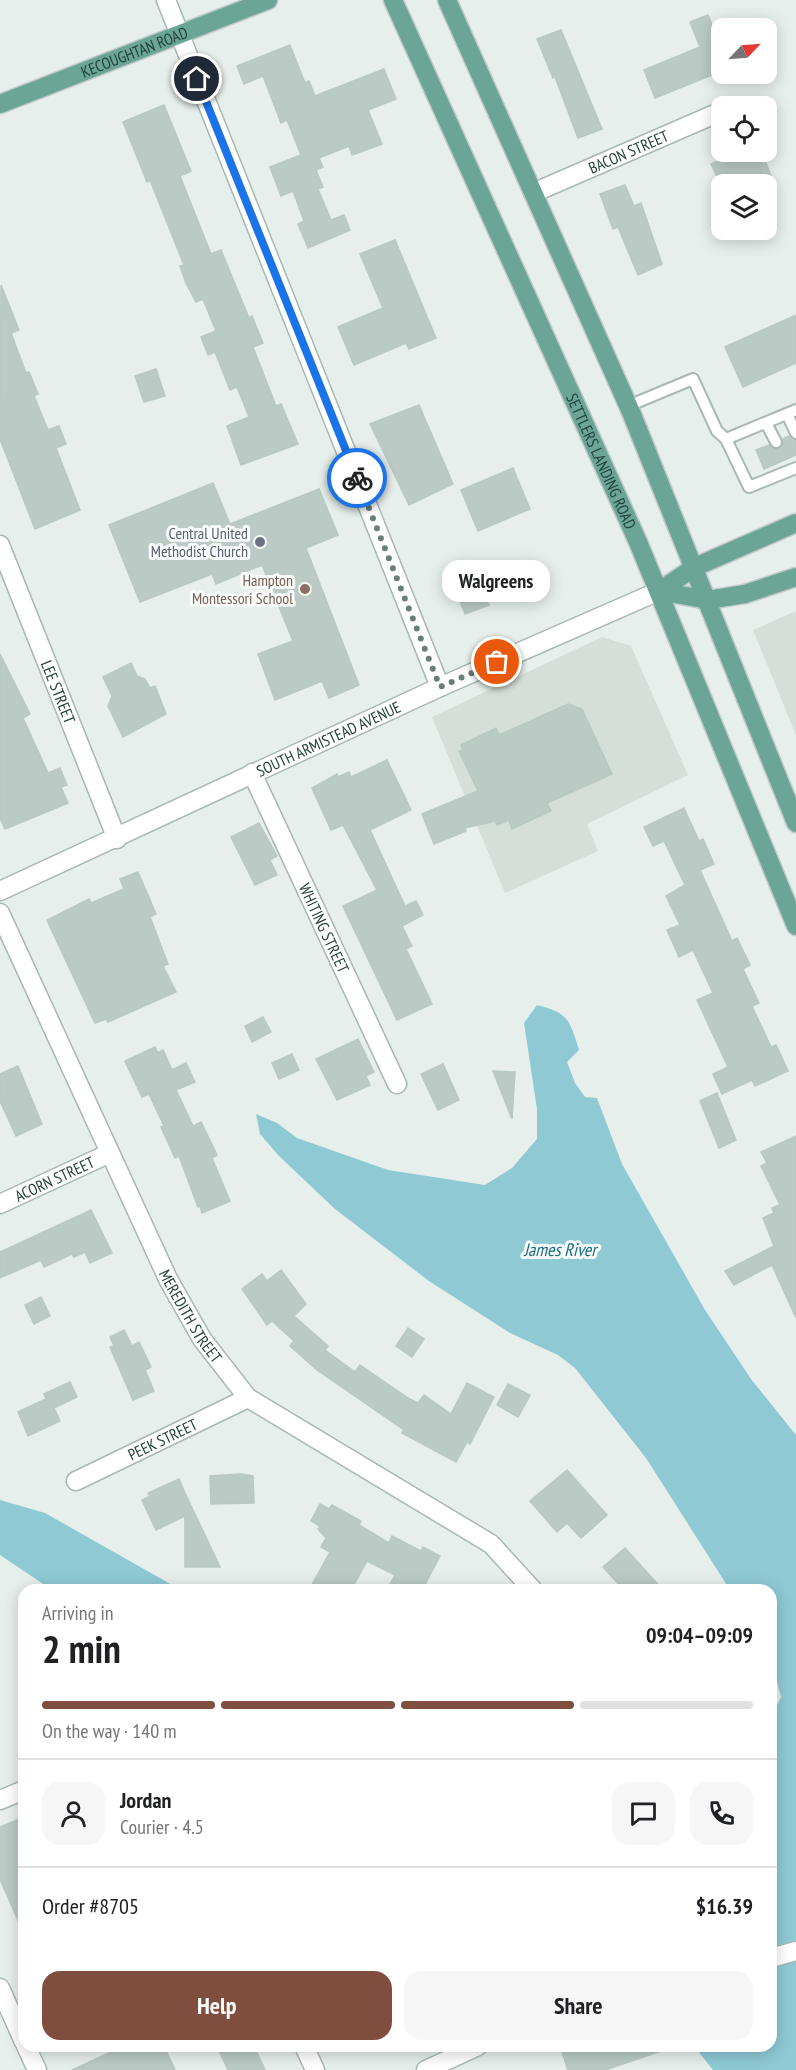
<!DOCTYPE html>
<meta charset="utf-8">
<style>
:root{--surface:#fff;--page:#f6f6f6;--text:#202124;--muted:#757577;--line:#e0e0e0;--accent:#7f4e3f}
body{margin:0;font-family:"PT Sans Narrow",sans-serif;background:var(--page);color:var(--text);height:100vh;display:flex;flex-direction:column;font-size:22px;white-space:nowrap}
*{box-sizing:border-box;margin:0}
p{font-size:20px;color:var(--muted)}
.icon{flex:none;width:33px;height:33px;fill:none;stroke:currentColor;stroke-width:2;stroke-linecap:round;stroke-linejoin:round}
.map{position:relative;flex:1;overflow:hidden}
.panel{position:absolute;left:18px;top:1584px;width:759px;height:468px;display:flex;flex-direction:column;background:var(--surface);border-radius:18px;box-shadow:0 3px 15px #0003}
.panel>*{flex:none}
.needle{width:39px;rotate:65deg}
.buttons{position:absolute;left:711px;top:18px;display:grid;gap:12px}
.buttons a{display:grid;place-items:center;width:66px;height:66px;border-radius:12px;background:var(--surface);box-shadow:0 3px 15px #0003;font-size:30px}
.pin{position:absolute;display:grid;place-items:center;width:51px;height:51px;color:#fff;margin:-26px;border:3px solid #fff;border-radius:50%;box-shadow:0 2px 6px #0007}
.courier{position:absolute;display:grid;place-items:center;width:60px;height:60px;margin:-30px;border:4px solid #1a73e8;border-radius:50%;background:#fff;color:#222;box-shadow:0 2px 8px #0007}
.bubble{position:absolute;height:42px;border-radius:18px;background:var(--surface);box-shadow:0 3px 15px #0003;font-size:20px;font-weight:700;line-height:42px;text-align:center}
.headline em{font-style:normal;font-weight:700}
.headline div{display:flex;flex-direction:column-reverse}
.headline{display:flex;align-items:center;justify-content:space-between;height:102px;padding:0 24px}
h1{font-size:39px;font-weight:700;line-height:45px}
.bar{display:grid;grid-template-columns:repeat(4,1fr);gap:9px 6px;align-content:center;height:72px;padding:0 24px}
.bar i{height:8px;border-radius:4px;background:var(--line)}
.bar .current{background:var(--accent)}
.bar p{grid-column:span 4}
.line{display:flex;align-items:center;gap:15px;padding:0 24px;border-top:2px solid var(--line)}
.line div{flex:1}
.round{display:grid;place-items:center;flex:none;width:63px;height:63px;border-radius:18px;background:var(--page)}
.button{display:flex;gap:12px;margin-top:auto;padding:12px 24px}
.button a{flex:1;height:69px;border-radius:18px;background:var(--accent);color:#fff;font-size:24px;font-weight:700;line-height:69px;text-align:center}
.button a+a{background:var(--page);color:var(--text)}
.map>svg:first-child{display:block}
</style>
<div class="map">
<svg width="796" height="2070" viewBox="0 0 796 2070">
<rect width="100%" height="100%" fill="#e6efeb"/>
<g fill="#d4dfda">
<polygon points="796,611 796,735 753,630"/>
<polygon points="602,637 631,646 688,775 587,824 598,851 505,893 432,717"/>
</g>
<g fill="#8ec9d4">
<path d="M 537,1005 C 569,1013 570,1021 579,1050 L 567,1062 L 575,1083 L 585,1097 L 597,1098 L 622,1164 L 705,1310 L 751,1379 L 796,1435 L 796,2070 L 713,2070 L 694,2046 L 771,2046 L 771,1718 L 781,1697 L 771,1658 L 771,1590 L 730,1590 L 646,1458 L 575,1368 L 558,1355 L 510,1333 L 429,1281 L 335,1209 L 279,1156 L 260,1134 L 256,1114 L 277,1123 L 297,1138 L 388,1170 L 485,1185 L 512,1168 L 537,1139 L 537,1109 L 524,1023 Z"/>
<polygon points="0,1500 45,1513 181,1590 52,1590 0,1555"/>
</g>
<g fill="#bbcac4" stroke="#b8c9c2" stroke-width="1.5">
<polygon points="708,15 722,49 722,71 655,98 644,70 700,47 690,22"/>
<polygon points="561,30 602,129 578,138 555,77 553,78 537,39"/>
<polygon points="290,45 305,83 309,81 315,96 384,69 396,99 368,110 382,144 352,155 349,146 319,158 323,167 316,170 323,187 318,189 331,220 344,215 350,230 308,248 298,224 304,221 293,191 281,196 270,167 301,155 287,120 281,123 263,76 244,84 237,66"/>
<polygon points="164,105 191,171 180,176 211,254 221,250 249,318 252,316 263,343 253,347 276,406 281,404 298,444 241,465 227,426 249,417 237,387 230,390 215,352 208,355 201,337 216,331 203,299 196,302 186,283 180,266 184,265 150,180 147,182 123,122"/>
<polygon points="715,152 733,152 736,159 762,152 771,176 748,184 727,184 724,179 719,181 711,164 719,161"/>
<polygon points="625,185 634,206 641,203 662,264 638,275 618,227 613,229 600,194"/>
<polygon points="395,240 436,338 409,349 406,343 354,365 338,327 383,308 360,254"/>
<polygon points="1,285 19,330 11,333 26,373 29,372 38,394 34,396 48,430 59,426 66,444 56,448 80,510 35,529 0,439"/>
<polygon points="796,315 796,363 743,387 725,347"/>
<polygon points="156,369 165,396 144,402 135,376"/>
<polygon points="419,405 453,484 409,505 370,424"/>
<polygon points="789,436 796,440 796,455 764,469 756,450 769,445 773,449 779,449 783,445 783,439"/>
<polygon points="513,468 530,509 478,531 461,490"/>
<polygon points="213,483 230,524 319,489 338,535 306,548 359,685 329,698 322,681 275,700 258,654 293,641 262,565 216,584 212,574 140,602 109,525"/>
<polygon points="477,577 489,605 465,614 454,586"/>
<polygon points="0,654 30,714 23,718 48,773 60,768 67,785 61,787 68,803 5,829 0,818"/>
<polygon points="131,663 137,676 145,679 150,688 155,686 166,714 123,737 108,706 112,696 103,677"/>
<polygon points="568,704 582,709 612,774 547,803 551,811 512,829 509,820 497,825 495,821 465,828 466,831 434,844 422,814 478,791 459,751 463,750 461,745 496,728 499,735"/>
<polygon points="387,760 411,810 370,830 405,906 416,901 423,915 402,926 412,946 406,949 432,1004 397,1020 343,906 377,890 343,825 331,830 312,788 337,774 338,777 349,772 351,777"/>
<polygon points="684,808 699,841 703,839 714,864 700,870 732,941 737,938 750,965 743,969 759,1003 752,1006 771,1047 776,1045 788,1071 755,1086 752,1080 722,1094 713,1074 728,1067 697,1000 713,993 693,950 679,957 667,930 680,925 666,896 685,885 664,841 653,846 644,827"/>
<polygon points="259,823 277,856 270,860 277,875 255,885 231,837"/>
<polygon points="138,872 156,914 150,917 168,964 163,966 176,992 108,1022 106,1019 95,1023 47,920 89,899 91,903 124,889 120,879"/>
<polygon points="263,1017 271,1032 252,1042 245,1026"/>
<polygon points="358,1039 374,1072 366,1076 370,1085 337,1100 316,1059"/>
<polygon points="155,1047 158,1053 163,1050 172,1070 186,1063 195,1082 176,1090 193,1126 201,1122 217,1155 212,1158 230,1201 202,1213 200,1206 198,1207 179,1156 175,1158 161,1127 164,1126 149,1094 142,1097 125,1061"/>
<polygon points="292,1054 299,1070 279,1079 272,1063"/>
<polygon points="443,1064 459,1100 438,1110 421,1074"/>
<polygon points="18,1066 42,1124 16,1136 0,1101 0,1074"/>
<polygon points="493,1071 515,1072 512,1119"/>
<polygon points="717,1093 736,1140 719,1148 700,1101"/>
<polygon points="796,1136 796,1318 772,1265 734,1285 725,1271 774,1246 763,1218 774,1213 772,1208 780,1205 761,1166 767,1163 761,1152"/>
<polygon points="91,1210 112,1253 90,1263 85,1252 74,1257 72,1254 44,1267 41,1260 0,1278 0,1252"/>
<polygon points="281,1270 306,1304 294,1316 328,1346 325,1350 355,1372 360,1365 408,1398 418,1403 424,1395 451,1414 467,1383 494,1397 470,1444 467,1442 456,1462 402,1433 404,1430 317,1370 290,1346 294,1341 272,1321 267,1325 242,1289 262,1274 267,1281"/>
<polygon points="41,1297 50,1316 34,1324 25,1305"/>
<polygon points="408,1328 424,1339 412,1357 396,1346"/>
<polygon points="124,1330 132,1346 139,1342 151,1367 145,1370 154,1391 133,1400 110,1347 114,1346 110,1337"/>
<polygon points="70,1382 77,1397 54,1408 60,1421 28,1436 18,1412 46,1399 44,1394"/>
<polygon points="508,1384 530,1395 518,1417 497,1405"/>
<polygon points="567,1470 607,1515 581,1538 567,1523 557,1532 530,1501"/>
<polygon points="241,1474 253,1476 254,1503 211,1504 210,1476"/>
<polygon points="179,1479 185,1493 220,1567 185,1567 185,1516 156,1530 142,1500 150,1496 148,1493"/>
<polygon points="320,1504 329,1509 332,1505 361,1521 359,1525 389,1543 392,1536 421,1551 423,1547 440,1556 422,1590 387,1590 395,1575 367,1561 351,1590 309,1590 330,1552 321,1547 326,1538 318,1529 320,1526 311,1521"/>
<polygon points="625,1548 663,1590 624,1590 603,1567"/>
<polygon points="24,1817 24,1934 0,1879 0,1827"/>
<polygon points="124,2046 164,2046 175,2070 72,2070"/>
<polygon points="217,2046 254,2046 265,2070 228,2070"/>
<polygon points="560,2046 666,2046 667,2049 605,2070 568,2070"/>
</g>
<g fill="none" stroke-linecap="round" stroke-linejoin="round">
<g stroke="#a8b8b2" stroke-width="14">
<g id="lane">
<polyline points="628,406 693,379 717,431 726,439 796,410"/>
<polyline points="787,414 796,433"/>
<polyline points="766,423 776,442"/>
<polyline points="726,439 749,487 796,468"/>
</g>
</g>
<g stroke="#a8b8b2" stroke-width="21">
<g id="street">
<polyline points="166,0 440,687"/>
<path id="s1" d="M 533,193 L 722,111"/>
<path id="s2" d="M 0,545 L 117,839"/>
<path id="s3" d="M 252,773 L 397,1084"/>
<path id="s4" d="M 0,891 L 440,687 L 659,591"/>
<path id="s5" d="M 0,913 L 168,1279 L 202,1339 L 248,1398 L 491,1544 L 533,1590"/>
<path id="s6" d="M 0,1204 L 110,1153"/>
<path id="s7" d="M 76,1481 L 248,1398"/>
<polyline points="0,1800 24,1790"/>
<polyline points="0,1988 24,2042"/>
<polyline points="26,2046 37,2070"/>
<polyline points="304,2046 315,2070"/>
</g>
</g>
<g stroke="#a4bbb3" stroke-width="21">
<g id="secondary">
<polyline points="771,1958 796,1951"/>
<polyline points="426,2070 478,2046"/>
</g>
</g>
<g stroke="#c2cac8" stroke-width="21">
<g id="primary">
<path id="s8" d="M 393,0 L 638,542 L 796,926"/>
<polyline points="447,0 631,412 796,823"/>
<path id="s9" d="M 0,104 L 268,0"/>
<polyline points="659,591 695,567 796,523"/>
<polyline points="659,591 708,600 745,594 796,577"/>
</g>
</g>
<use href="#lane" stroke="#fff" stroke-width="10"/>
<use href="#street" stroke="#fff" stroke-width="18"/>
<use href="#secondary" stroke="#fff" stroke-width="18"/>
<use href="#primary" stroke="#6aa596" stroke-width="18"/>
</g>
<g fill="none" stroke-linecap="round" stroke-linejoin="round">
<polyline stroke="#687f78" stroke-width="6" stroke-dasharray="0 10.8" points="357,478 440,687 497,662"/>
<polyline stroke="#1a73e8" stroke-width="8" points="197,79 357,478"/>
</g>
<circle fill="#6b7280" stroke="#f7fbf9" stroke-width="2" cx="260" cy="542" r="6"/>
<circle fill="#8d6e63" stroke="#f7fbf9" stroke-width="2" cx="305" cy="589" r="6"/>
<g text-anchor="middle" stroke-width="6" stroke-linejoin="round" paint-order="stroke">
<g font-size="16" fill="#24423a" stroke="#f7fbf9">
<text dy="6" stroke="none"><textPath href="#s9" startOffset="144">KECOUGHTAN ROAD</textPath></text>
<text dy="6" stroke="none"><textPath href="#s1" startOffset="104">BACON STREET</textPath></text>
<text dy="6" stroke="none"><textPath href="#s8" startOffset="506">SETTLERS LANDING ROAD</textPath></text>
<text dy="6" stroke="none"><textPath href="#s2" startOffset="158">LEE STREET</textPath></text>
<text dy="6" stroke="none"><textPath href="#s4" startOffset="362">SOUTH ARMISTEAD AVENUE</textPath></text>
<text dy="6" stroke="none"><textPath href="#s3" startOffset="171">WHITING STREET</textPath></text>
<text dy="6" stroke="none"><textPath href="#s6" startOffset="60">ACORN STREET</textPath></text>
<text dy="6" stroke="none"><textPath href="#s5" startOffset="446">MEREDITH STREET</textPath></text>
<text dy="6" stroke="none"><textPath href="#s7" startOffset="96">PEEK STREET</textPath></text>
</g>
<g font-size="16" fill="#5b616d" stroke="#f7fbf9" text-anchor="end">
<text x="248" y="539">Central United<tspan x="248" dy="18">Methodist Church</tspan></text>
</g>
<g font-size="16" fill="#785e54" stroke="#f7fbf9" text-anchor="end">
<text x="293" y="586">Hampton<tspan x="293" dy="18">Montessori School</tspan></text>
</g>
<g font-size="18" font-style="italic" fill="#1c6f80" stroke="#f7fbf9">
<text x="560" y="1256">James River</text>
</g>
</g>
</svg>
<div class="buttons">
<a><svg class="needle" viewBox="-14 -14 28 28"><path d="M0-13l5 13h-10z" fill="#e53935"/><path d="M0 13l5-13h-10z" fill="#757577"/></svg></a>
<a><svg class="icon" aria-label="locate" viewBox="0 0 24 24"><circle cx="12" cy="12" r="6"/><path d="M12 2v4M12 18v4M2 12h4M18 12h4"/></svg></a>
<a><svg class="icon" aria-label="layers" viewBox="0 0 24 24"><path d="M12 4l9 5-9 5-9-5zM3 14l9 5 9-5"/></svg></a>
</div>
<div class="pin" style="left:497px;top:662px;background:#ea580c"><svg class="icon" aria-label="bag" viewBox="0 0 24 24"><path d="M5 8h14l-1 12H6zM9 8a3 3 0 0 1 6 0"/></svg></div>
<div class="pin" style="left:197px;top:79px;background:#1f2937"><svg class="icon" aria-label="home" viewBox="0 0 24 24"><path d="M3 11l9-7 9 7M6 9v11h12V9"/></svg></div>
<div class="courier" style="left:357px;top:478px"><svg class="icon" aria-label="bike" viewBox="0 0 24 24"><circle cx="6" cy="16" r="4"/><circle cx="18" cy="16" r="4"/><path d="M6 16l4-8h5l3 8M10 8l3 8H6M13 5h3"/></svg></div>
<div class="bubble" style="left:442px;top:560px;width:108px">Walgreens</div>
<section class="panel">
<div class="headline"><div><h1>2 min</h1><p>Arriving in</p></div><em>09:04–09:09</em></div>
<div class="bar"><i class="current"></i><i class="current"></i><i class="current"></i><i></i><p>On the way · 140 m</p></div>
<div class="line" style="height:108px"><a class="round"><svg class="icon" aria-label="person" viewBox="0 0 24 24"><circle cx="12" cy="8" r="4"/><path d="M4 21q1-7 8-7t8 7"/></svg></a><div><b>Jordan</b><p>Courier · 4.5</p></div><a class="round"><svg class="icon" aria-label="chat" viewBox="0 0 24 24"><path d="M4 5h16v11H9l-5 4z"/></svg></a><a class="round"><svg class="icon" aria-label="phone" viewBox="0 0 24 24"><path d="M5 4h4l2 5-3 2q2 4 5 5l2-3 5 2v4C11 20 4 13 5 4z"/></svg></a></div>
<div class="line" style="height:78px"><div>Order #8705</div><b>$16.39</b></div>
<div class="button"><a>Help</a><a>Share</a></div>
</section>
</div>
